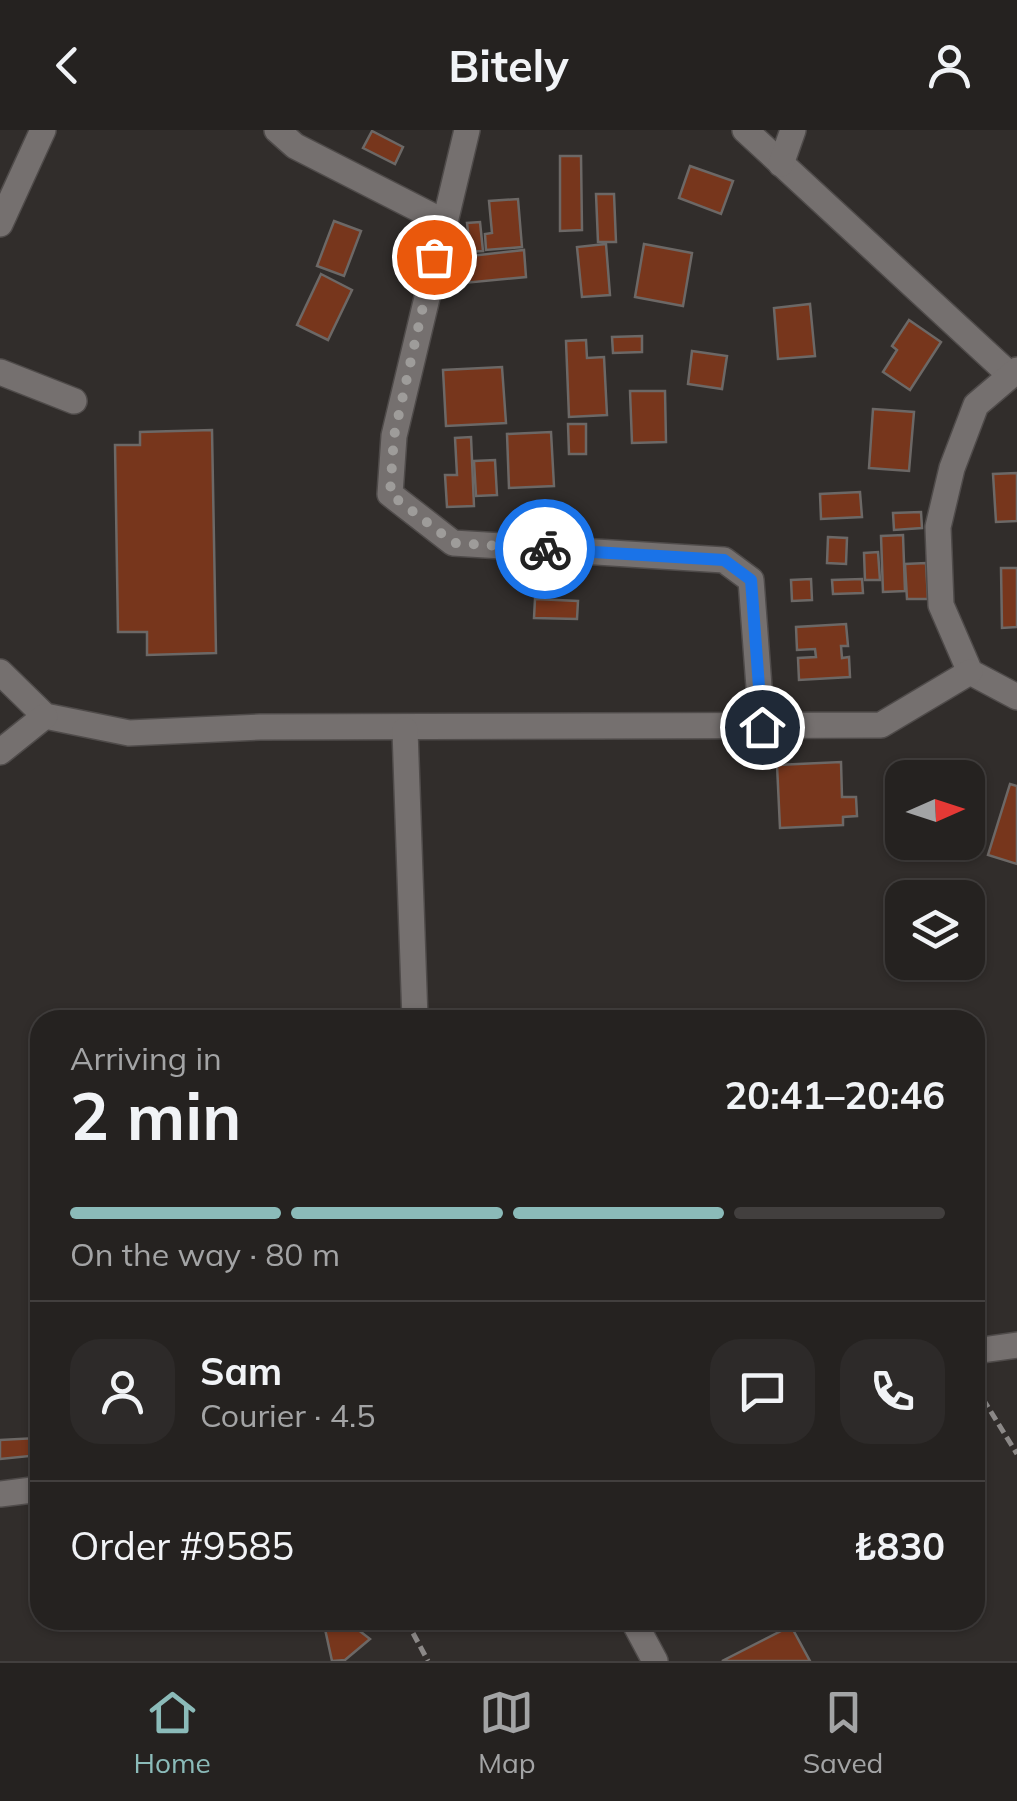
<!DOCTYPE html>
<meta charset="utf-8">
<style>
:root{--surface:#252220;--page:#2d2a29;--text:#f1f3f6;--muted:#a3a4a5;--line:#423f3e;--accent:#8bbbb9}
body{margin:0;font-family:Mulish,sans-serif;background:var(--page);color:var(--text);height:100vh;display:flex;flex-direction:column;font-size:38px;white-space:nowrap}
*{box-sizing:border-box;margin:0}
p{font-size:32px;color:var(--muted)}
.icon{flex:none;width:55px;height:55px;fill:none;stroke:currentColor;stroke-width:2;stroke-linecap:round;stroke-linejoin:round}
.map{position:relative;flex:1;overflow:hidden}
.details{position:absolute;left:30px;top:880px;width:955px;height:620px;display:flex;flex-direction:column;background:var(--surface);border-radius:30px;box-shadow:0 2px 8px #0004,0 0 0 2px var(--line)}
.details>*{flex:none}
.needle{width:65px;rotate:87deg}
.fabs{position:absolute;left:885px;top:630px;display:grid;gap:20px}
.fabs a{display:grid;place-items:center;width:100px;height:100px;border-radius:20px;background:var(--surface);box-shadow:0 2px 8px #0004,0 0 0 2px var(--line);font-size:50px}
.pin{position:absolute;display:grid;place-items:center;width:85px;height:85px;color:#fff;margin:-42px;border:5px solid #fff;border-radius:50%;box-shadow:0 2px 10px #0007}
.courier{position:absolute;display:grid;place-items:center;width:100px;height:100px;margin:-50px;border:8px solid #1a73e8;border-radius:50%;background:#fff;color:#222;box-shadow:0 2px 12px #0007}
.head em{font-style:normal;font-weight:700}
.head div{display:flex;flex-direction:column-reverse}
.head{display:flex;align-items:center;justify-content:space-between;height:170px;padding:0 40px}
h1{font-size:65px;font-weight:700;line-height:75px}
.bar{display:grid;grid-template-columns:repeat(4,1fr);gap:15px 10px;align-content:center;height:120px;padding:0 40px}
.bar i{height:12px;border-radius:8px;background:var(--line)}
.bar .selected{background:var(--accent)}
.bar p{grid-column:span 4}
.line{display:flex;align-items:center;gap:25px;padding:0 40px;border-top:2px solid var(--line)}
.line div{flex:1}
.round{display:grid;place-items:center;flex:none;width:105px;height:105px;border-radius:30px;background:var(--page)}
header{display:flex;justify-content:space-between;align-items:center;height:130px;padding:0 40px;background:var(--surface);font-size:45px;font-weight:700}
.dock{display:flex;justify-content:space-around;align-items:center;height:140px;border-top:2px solid var(--line);background:var(--surface);font-size:28px;color:var(--muted)}
.dock a{display:grid;justify-items:center;gap:5px}
.dock .selected{color:var(--accent)}
.map>svg:first-child{display:block}
</style>
<header><svg class="icon" aria-label="back" viewBox="0 0 24 24"><path d="M15 5l-7 7 7 7"/></svg>Bitely<svg class="icon" aria-label="person" viewBox="0 0 24 24"><circle cx="12" cy="8" r="4"/><path d="M4 21q1-7 8-7t8 7"/></svg></header>
<div class="map">
<svg width="1017" height="1531" viewBox="0 0 1017 1531">
<rect width="100%" height="100%" fill="#312d2b"/>
<g fill="#77361c" stroke="#6c6866" stroke-width="2.5">
<polygon points="372,1 403,17 395,34 363,18"/>
<polygon points="560,26 581,26 582,100 560,101"/>
<polygon points="690,36 733,51 721,84 679,68"/>
<polygon points="596,64 614,64 616,112 598,112"/>
<polygon points="518,69 522,117 486,120 485,104 492,103 489,71"/>
<polygon points="334,91 361,101 344,146 317,136"/>
<polygon points="480,92 483,121 462,122 460,102 468,102 467,93"/>
<polygon points="606,114 610,165 582,167 577,117"/>
<polygon points="644,114 692,123 683,176 635,167"/>
<polygon points="524,120 526,147 464,153 461,127"/>
<polygon points="321,144 352,160 328,210 297,195"/>
<polygon points="810,174 815,226 778,229 774,178"/>
<polygon points="909,190 941,212 910,260 883,242 897,220 892,216"/>
<polygon points="642,206 642,222 613,223 612,207"/>
<polygon points="586,210 587,228 604,227 607,285 569,287 566,211"/>
<polygon points="692,221 727,226 722,259 688,254"/>
<polygon points="502,237 506,293 446,296 443,240"/>
<polygon points="630,261 665,261 666,312 632,313"/>
<polygon points="873,279 914,282 909,341 869,338"/>
<polygon points="568,294 586,294 586,324 569,324"/>
<polygon points="212,300 216,523 147,525 147,502 118,502 115,315 140,315 140,302"/>
<polygon points="551,302 554,356 509,358 507,304"/>
<polygon points="471,307 474,376 447,377 445,345 457,345 455,308"/>
<polygon points="495,330 497,365 476,366 474,331"/>
<polygon points="1017,343 1017,391 996,392 993,344"/>
<polygon points="860,362 862,387 821,389 820,364"/>
<polygon points="921,382 922,398 894,400 893,383"/>
<polygon points="903,405 905,461 883,462 881,406"/>
<polygon points="828,407 847,408 846,434 827,433"/>
<polygon points="878,422 880,450 865,450 864,423"/>
<polygon points="926,433 928,469 907,469 905,434"/>
<polygon points="1001,438 1017,438 1017,497 1002,498"/>
<polygon points="811,449 812,470 792,471 791,450"/>
<polygon points="862,449 863,463 833,464 832,450"/>
<polygon points="535,469 578,471 577,489 534,488"/>
<polygon points="846,494 848,516 841,516 842,528 849,527 850,547 799,550 798,528 816,527 815,519 797,520 796,497"/>
<polygon points="841,632 842,667 856,667 857,686 843,687 843,695 780,698 777,635"/>
<polygon points="1010,654 1017,656 1017,734 988,725"/>
<polygon points="37,1308 40,1325 0,1329 0,1310"/>
<polygon points="352,1495 370,1509 345,1530 332,1531 325,1499"/>
<polygon points="791,1496 810,1531 722,1531"/>
</g>
<g fill="none" stroke-linecap="round" stroke-linejoin="round">
<g stroke="#4f4b4a" stroke-width="28">
<g id="minor">
<polyline points="277,0 295,16 442,91"/>
<polyline points="467,0 394,306 390,364 453,413 724,430 751,450 762,597"/>
<polyline points="745,0 1009,244"/>
<polyline points="781,34 793,0"/>
<polyline points="0,94 43,0"/>
<polyline points="1017,240 976,275 952,338 938,397 941,475 970,542 1017,567"/>
<polyline points="0,242 74,271"/>
<polyline points="0,542 45,586 129,603 260,597 881,595 970,542"/>
<polyline points="405,600 415,890"/>
<polyline points="0,622 45,586"/>
<polyline points="975,1221 1017,1215"/>
<polyline points="0,1364 40,1359"/>
<polyline points="633,1490 655,1531"/>
</g>
</g>
<g stroke="#8c8988" stroke-width="5" stroke-dasharray="10 5" stroke-linecap="butt">
<polyline points="975,1256 1017,1324"/>
<polyline points="406,1490 428,1531"/>
</g>
<use href="#minor" stroke="#75706f" stroke-width="25"/>
</g>
<g fill="none" stroke-linecap="round" stroke-linejoin="round">
<polyline stroke="#9e9c9a" stroke-width="10" stroke-dasharray="0 18" points="434,127 394,306 390,364 454,413 545,419"/>
<polyline stroke="#1a73e8" stroke-width="12" points="545,419 724,430 751,450 762,597"/>
</g>
</svg>
<div class="fabs">
<a><svg class="needle" viewBox="-14 -14 28 28"><path d="M0-13l5 13h-10z" fill="#e53935"/><path d="M0 13l5-13h-10z" fill="#a3a4a5"/></svg></a>
<a><svg class="icon" aria-label="layers" viewBox="0 0 24 24"><path d="M12 4l9 5-9 5-9-5zM3 14l9 5 9-5"/></svg></a>
</div>
<div class="pin" style="left:434px;top:127px;background:#ea580c"><svg class="icon" aria-label="bag" viewBox="0 0 24 24"><path d="M5 8h14l-1 12H6zM9 8a3 3 0 0 1 6 0"/></svg></div>
<div class="pin" style="left:762px;top:597px;background:#1f2937"><svg class="icon" aria-label="home" viewBox="0 0 24 24"><path d="M3 11l9-7 9 7M6 9v11h12V9"/></svg></div>
<div class="courier" style="left:545px;top:419px"><svg class="icon" aria-label="bike" viewBox="0 0 24 24"><circle cx="6" cy="16" r="4"/><circle cx="18" cy="16" r="4"/><path d="M6 16l4-8h5l3 8M10 8l3 8H6M13 5h3"/></svg></div>
<section class="details">
<div class="head"><div><h1>2 min</h1><p>Arriving in</p></div><em>20:41–20:46</em></div>
<div class="bar"><i class="selected"></i><i class="selected"></i><i class="selected"></i><i></i><p>On the way · 80 m</p></div>
<div class="line" style="height:180px"><a class="round"><svg class="icon" aria-label="person" viewBox="0 0 24 24"><circle cx="12" cy="8" r="4"/><path d="M4 21q1-7 8-7t8 7"/></svg></a><div><b>Sam</b><p>Courier · 4.5</p></div><a class="round"><svg class="icon" aria-label="chat" viewBox="0 0 24 24"><path d="M4 5h16v11H9l-5 4z"/></svg></a><a class="round"><svg class="icon" aria-label="phone" viewBox="0 0 24 24"><path d="M5 4h4l2 5-3 2q2 4 5 5l2-3 5 2v4C11 20 4 13 5 4z"/></svg></a></div>
<div class="line" style="height:130px"><div>Order #9585</div><b>₺830</b></div>
</section>
</div>
<nav class="dock">
<a class="selected"><svg class="icon" aria-label="home" viewBox="0 0 24 24"><path d="M3 11l9-7 9 7M6 9v11h12V9"/></svg>Home</a>
<a><svg class="icon" aria-label="map" viewBox="0 0 24 24"><path d="M3 6l6-2 6 2 6-2v14l-6 2-6-2-6 2zM9 4v14M15 6v14"/></svg>Map</a>
<a><svg class="icon" aria-label="saved" viewBox="0 0 24 24"><path d="M7 4h10v16l-5-4-5 4z"/></svg>Saved</a>
</nav>
